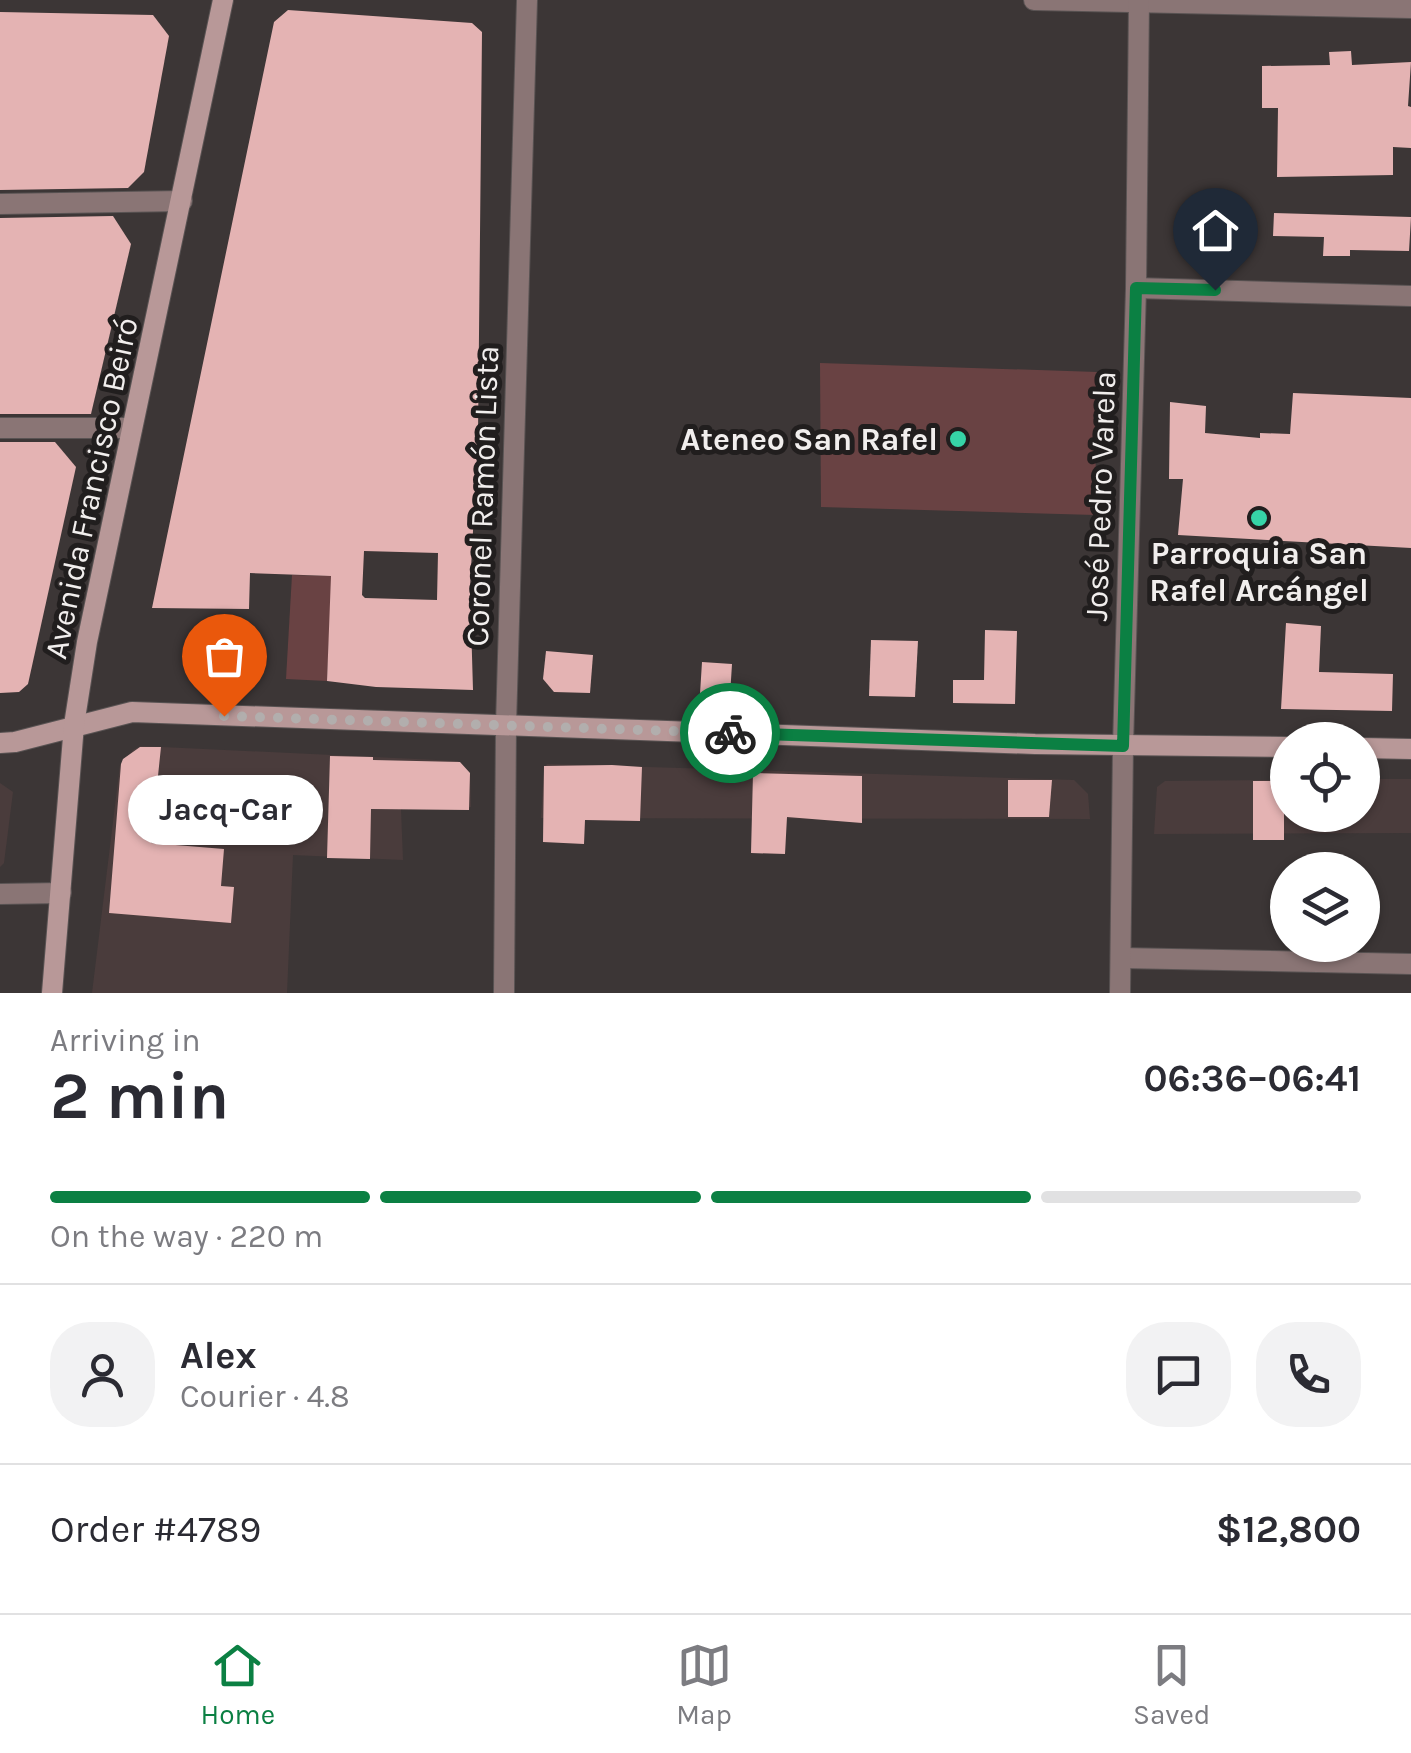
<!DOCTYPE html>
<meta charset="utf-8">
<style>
:root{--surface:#fff;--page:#f2f2f3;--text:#2b2b33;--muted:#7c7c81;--line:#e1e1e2;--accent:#0b8043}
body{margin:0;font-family:Karla,sans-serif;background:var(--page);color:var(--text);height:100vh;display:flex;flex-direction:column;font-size:38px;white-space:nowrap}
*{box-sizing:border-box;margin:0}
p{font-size:32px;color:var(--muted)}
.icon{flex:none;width:55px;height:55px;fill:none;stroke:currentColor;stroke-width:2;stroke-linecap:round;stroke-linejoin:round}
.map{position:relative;height:993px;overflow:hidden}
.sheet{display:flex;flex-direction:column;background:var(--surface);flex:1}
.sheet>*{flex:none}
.fabs{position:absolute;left:1270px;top:722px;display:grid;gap:20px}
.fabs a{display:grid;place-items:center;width:110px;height:110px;border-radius:50%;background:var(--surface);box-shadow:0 2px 8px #0004;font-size:50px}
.pin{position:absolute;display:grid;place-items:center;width:85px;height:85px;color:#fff;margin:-102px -42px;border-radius:50% 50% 50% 0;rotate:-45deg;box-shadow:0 0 10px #0007}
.pin .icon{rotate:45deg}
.courier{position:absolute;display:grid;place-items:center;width:100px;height:100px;margin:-50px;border:8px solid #0b8043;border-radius:50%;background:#fff;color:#222;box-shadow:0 2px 12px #0007}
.bubble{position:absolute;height:70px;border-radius:35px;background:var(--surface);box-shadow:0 2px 8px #0004;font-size:32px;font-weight:700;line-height:70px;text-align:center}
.headline em{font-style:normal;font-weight:700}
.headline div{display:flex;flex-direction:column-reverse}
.headline{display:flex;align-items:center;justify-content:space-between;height:170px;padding:0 50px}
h1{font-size:65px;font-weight:700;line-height:75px}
.bar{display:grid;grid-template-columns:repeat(4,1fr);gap:15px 10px;align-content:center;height:120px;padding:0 50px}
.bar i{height:12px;border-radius:8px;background:var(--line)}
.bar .selected{background:var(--accent)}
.bar p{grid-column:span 4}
.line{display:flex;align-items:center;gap:25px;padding:0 50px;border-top:2px solid var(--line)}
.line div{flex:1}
.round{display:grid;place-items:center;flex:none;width:105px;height:105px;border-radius:40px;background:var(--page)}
.dock{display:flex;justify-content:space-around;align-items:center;height:140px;border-top:2px solid var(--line);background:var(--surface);font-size:28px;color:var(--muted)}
.dock a{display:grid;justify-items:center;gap:5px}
.dock .selected{color:var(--accent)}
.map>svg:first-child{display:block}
</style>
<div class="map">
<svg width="1411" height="993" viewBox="0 0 1411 993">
<rect width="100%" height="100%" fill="#3c3636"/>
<g fill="#4a3c3c">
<polygon points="141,746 458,761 470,774 471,807 401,809 403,860 293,855 287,993 92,993 120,765 133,750"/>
<polygon points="547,764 1074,780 1088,794 1090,819 541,818 544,769"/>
<polygon points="1363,779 1411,779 1411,833 1154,834 1157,787 1165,781 1287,780 1288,815 1362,815"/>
<polygon points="0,783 13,792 4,863 0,867"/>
</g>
<g fill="#694243">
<polygon points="820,363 1097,372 1095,515 821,507"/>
<polygon points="292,575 332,576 327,681 286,679"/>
</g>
<g fill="#e4b3b3" fill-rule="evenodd">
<path d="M 288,10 L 472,23 L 482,32 L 478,436 L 470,588 L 473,690 L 376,687 L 327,681 L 331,576 L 250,573 L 249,609 L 152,608 L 274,22 ZM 364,551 L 438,553 L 437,600 L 365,598 L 362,595 Z"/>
<polygon points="0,12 153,15 169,36 144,172 128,188 0,190"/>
<polygon points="1351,51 1352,65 1411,62 1408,106 1411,107 1411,148 1393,147 1393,175 1277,177 1278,108 1262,108 1262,66 1330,65 1329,52"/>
<polygon points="1274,213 1411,217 1409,251 1350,250 1350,256 1323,256 1324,237 1273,236"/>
<polygon points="113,216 131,244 91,414 0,414 0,218"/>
<polygon points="1293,393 1411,398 1411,548 1178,535 1183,479 1169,479 1170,402 1206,406 1205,433 1260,438 1260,433 1290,434"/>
<polygon points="0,442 55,442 76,467 28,684 19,692 0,693"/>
<polygon points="1286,623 1321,626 1319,672 1393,674 1392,711 1281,709"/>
<polygon points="985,630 1017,631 1015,704 953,703 953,680 984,680"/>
<polygon points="871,640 918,641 915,697 869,696"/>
<polygon points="546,651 593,655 590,693 554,692 543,679"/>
<polygon points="702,662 732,664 730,696 700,694"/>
<polygon points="140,747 161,747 151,843 224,849 221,886 234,887 231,923 109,913 121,764 123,759"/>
<polygon points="330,756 373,757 373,760 460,762 470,773 469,810 371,809 370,859 327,858"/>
<polygon points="612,765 642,767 640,821 585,820 584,844 543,842 544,766"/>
<polygon points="753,773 862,776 862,823 787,817 785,854 751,853"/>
<polygon points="1008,780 1052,780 1049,817 1008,817"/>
<rect x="1253" y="781" width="31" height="59"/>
</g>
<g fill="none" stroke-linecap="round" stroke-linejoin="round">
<g stroke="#595353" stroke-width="22">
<g id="street">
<polyline points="1034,0 1411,8"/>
<polyline points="0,204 182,201"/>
<polyline points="1136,288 1411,296"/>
<polyline points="0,428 132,428"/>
<polyline points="0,894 61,893"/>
<polyline points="1122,958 1411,964"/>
<polyline points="504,993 506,725 527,0"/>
<polyline points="1120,993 1123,746 1136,288 1139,0"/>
</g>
</g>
<g stroke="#595353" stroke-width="22">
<g id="secondary">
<polyline points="0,743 15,742 132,712 1035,744 1288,747"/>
<polyline points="1362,748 1411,749"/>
<polyline points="52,993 74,725 87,642 223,0"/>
</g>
</g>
<use href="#street" stroke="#8a7575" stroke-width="20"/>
<use href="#secondary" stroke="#b89898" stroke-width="20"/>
</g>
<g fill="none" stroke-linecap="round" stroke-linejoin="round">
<polyline stroke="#b2aead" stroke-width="10" stroke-dasharray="0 18" points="224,716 730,733"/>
<polyline stroke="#0b8043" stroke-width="12" points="730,733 1123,746 1136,288 1215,290"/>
</g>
<g fill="#36d4a7" stroke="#211e1e" stroke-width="4">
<circle cx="958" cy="439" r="10"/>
<circle cx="1259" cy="518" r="10"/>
</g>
<g text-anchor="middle" stroke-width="10" stroke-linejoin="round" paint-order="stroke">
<g font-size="32" font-weight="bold" fill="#f1eeed" stroke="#211e1e" text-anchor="end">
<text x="938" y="450">Ateneo San Rafel</text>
<text x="1259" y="564" text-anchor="middle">Parroquia San<tspan x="1259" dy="37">Rafel Arcángel</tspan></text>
</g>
<g font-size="32" fill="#f1eeed" stroke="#211e1e">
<text transform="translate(91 488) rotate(-78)" y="11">Avenida Francisco Beiró</text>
<text transform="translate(482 496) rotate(-88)" y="11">Coronel Ramón Lista</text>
<text transform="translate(1100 496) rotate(-88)" y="11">José Pedro Varela</text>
</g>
</g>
</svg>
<div class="fabs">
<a><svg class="icon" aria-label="locate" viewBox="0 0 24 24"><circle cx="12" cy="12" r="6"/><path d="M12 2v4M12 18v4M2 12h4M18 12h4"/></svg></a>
<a><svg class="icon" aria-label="layers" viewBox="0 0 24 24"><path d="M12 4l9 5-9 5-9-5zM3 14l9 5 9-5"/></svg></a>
</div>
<div class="pin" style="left:224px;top:716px;background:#ea580c"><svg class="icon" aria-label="bag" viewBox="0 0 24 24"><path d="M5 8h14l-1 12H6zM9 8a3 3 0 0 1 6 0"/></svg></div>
<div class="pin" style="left:1215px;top:290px;background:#1f2937"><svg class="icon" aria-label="home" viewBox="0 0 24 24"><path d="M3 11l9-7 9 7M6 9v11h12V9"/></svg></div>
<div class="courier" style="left:730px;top:733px"><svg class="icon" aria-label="bike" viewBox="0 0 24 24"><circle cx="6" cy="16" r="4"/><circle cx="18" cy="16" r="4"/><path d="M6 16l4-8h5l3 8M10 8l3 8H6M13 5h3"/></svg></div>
<div class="bubble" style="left:128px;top:775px;width:195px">Jacq-Car</div>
</div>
<section class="sheet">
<div class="headline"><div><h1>2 min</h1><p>Arriving in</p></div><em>06:36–06:41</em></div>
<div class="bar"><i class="selected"></i><i class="selected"></i><i class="selected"></i><i></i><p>On the way · 220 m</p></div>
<div class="line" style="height:180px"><a class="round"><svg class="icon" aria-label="person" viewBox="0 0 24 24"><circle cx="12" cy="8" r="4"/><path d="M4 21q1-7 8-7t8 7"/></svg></a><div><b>Alex</b><p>Courier · 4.8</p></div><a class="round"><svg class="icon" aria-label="chat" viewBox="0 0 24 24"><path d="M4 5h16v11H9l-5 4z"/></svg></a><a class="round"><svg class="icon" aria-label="phone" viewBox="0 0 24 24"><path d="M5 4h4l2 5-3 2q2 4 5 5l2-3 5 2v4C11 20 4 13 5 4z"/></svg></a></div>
<div class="line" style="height:130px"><div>Order #4789</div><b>$12,800</b></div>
</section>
<nav class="dock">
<a class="selected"><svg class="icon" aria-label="home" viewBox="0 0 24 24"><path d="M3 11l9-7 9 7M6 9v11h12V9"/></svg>Home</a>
<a><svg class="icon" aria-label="map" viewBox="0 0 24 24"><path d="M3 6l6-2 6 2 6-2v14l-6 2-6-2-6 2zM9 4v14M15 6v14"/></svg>Map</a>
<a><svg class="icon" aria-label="saved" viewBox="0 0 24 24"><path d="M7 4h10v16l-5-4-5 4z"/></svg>Saved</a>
</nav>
